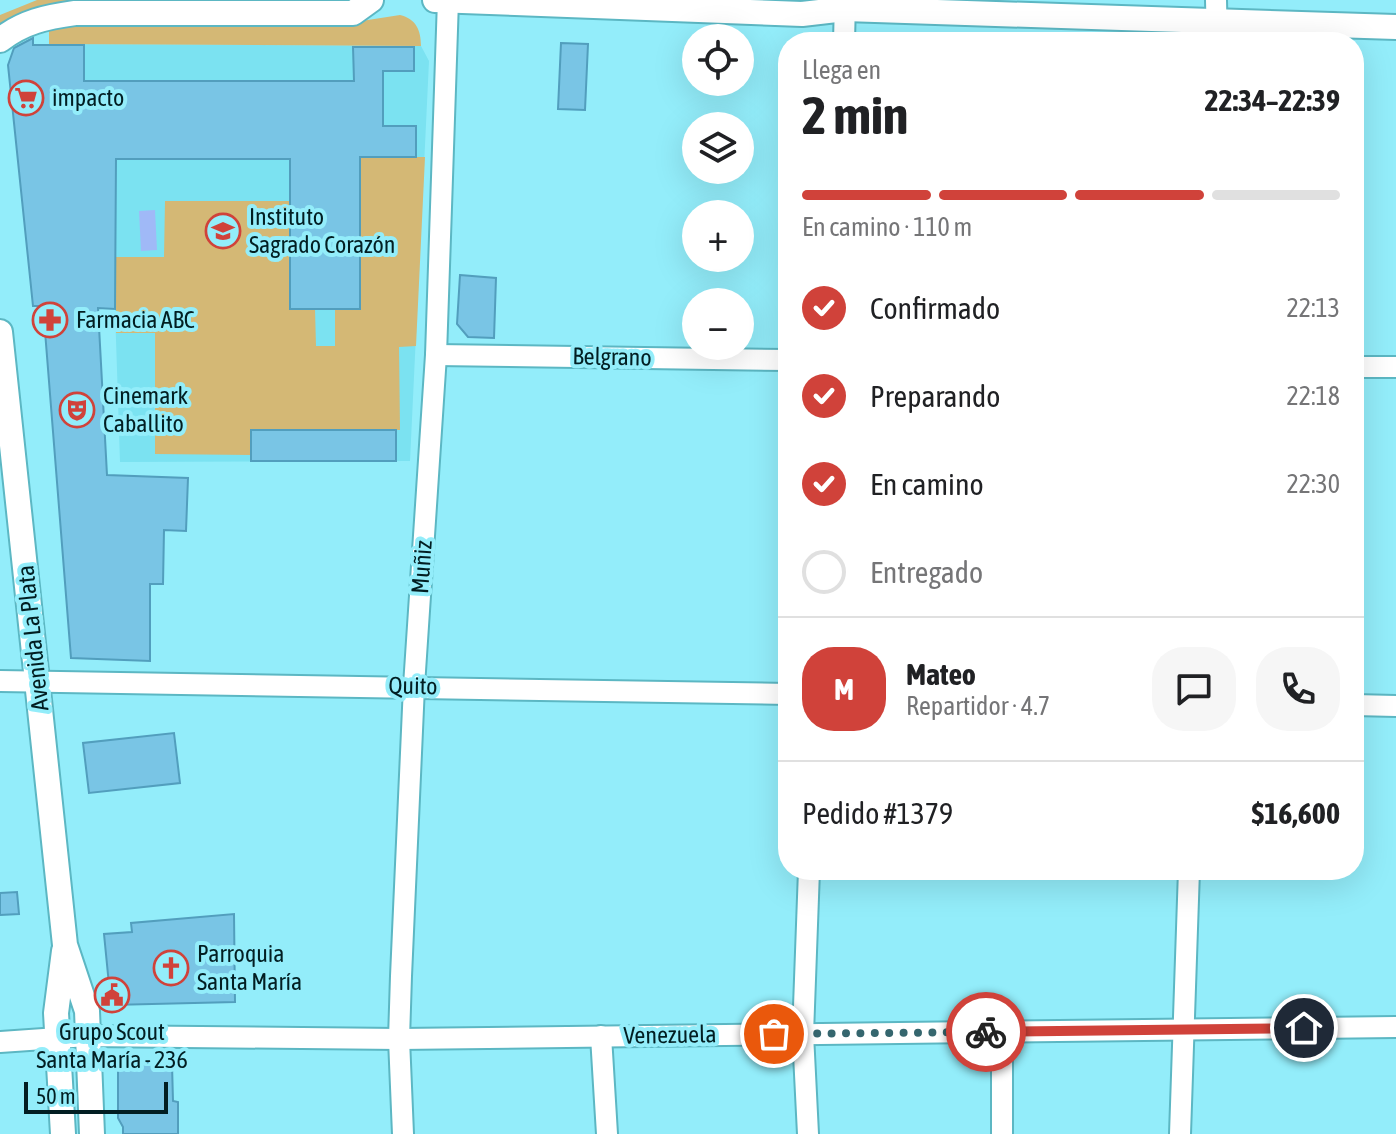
<!DOCTYPE html>
<html lang="es">
<meta charset="utf-8">
<style>
:root{--surface:#fff;--page:#f6f6f6;--text:#202124;--muted:#757577;--line:#e0e0e0;--accent:#d0423a}
body{margin:0;font-family:"Asap Condensed",sans-serif;background:var(--page);color:var(--text);height:100vh;display:flex;flex-direction:column;font-size:30px;white-space:nowrap}
*{box-sizing:border-box;margin:0}
p{font-size:26px;color:var(--muted)}
.icon{flex:none;width:44px;height:44px;fill:none;stroke:currentColor;stroke-width:2;stroke-linecap:round;stroke-linejoin:round}
.map{position:relative;flex:1;overflow:hidden}
.panel{position:absolute;left:778px;top:32px;width:586px;height:848px;display:flex;flex-direction:column;background:var(--surface);border-radius:32px;box-shadow:0 8px 32px #0002}
.panel>*{flex:none}
.fabs{position:absolute;left:682px;top:24px;display:grid;gap:16px}
.fabs a{display:grid;place-items:center;width:72px;height:72px;border-radius:50%;background:var(--surface);box-shadow:0 8px 32px #0002;font-size:40px}
.scale{position:absolute;left:24px;bottom:20px;width:144px;box-sizing:border-box;padding-left:8px;border:4px solid #021e22;border-top:0;font-size:22px;line-height:28px;white-space:nowrap;color:#021e22;-webkit-text-stroke:6px #93edfa;paint-order:stroke}
.pin{position:absolute;display:grid;place-items:center;width:68px;height:68px;color:#fff;margin:-34px;border:4px solid #fff;border-radius:50%;box-shadow:0 2px 8px #0007}
.courier{position:absolute;display:grid;place-items:center;width:80px;height:80px;margin:-40px;border:6px solid #d0423a;border-radius:50%;background:#fff;color:#222;box-shadow:0 2px 10px #0007}
.overview em{font-style:normal;font-weight:700}
.overview div{display:flex;flex-direction:column-reverse}
.overview{display:flex;align-items:center;justify-content:space-between;height:136px;padding:0 24px}
h1{font-size:52px;font-weight:700;line-height:60px}
.bar{display:grid;grid-template-columns:repeat(4,1fr);gap:12px 8px;align-content:center;height:96px;padding:0 24px}
.bar i{height:10px;border-radius:6px;background:var(--line)}
.bar .current{background:var(--accent)}
.bar p{grid-column:span 4}
.line{display:flex;align-items:center;gap:20px;padding:0 24px;border-top:2px solid var(--line)}
.line div{flex:1}
.round{display:grid;place-items:center;flex:none;width:84px;height:84px;border-radius:32px;background:var(--page)}
ol{padding:0 24px;list-style:none}
li{display:flex;align-items:center;gap:24px;height:88px}
li p{margin-inline-start:auto}
li .icon{padding:8px;border-radius:50%;background:var(--accent);color:#fff;stroke-width:4}
li:last-child{color:var(--muted)}
li i{width:44px;height:44px;border:4px solid var(--line);border-radius:50%}
.map>svg:first-child{display:block}
</style>
<div class="map">
<svg width="1396" height="1134" viewBox="0 0 1396 1134">
<rect width="100%" height="100%" fill="#93edfa"/>
<polygon fill="#7be2f1" points="57,44 421,46 429,61 410,461 120,462 115,309 98,308 60,153"/>
<g fill="#d4b875">
<polygon points="37,0 168,0 173,5 0,29 0,15"/>
<path d="M 400,15 C 416,19 421,30 421,46 L 49,44 L 49,22 L 355,22 Z"/>
<polygon points="360,144 377,157 425,157 416,346 399,347 400,430 251,430 251,455 155,454 155,333 116,333 116,257 164,257 165,201 289,201 290,309 315,309 316,346 335,346 335,309 360,309"/>
</g>
<polygon fill="#a0b9f7" points="155,210 157,250 141,251 139,211"/>
<g fill="#79c5e5" stroke="#529ebd" stroke-width="2">
<polygon points="33,38 33,45 84,45 84,81 354,81 353,47 414,47 414,71 383,71 383,126 416,126 416,157 360,157 360,309 290,309 290,159 116,159 115,309 98,308 107,475 188,478 186,531 164,530 163,584 150,584 150,661 71,658 43,306 33,306 8,65 14,48"/>
<polygon points="561,43 588,44 585,110 558,109"/>
<polygon points="460,275 496,278 494,338 468,337 457,324"/>
<rect x="251" y="430" width="145" height="31"/>
<polygon points="174,733 180,783 89,793 83,743"/>
<polygon points="17,892 19,914 0,915 0,893"/>
<polygon points="234,914 235,1002 111,1005 104,934 132,932 131,923"/>
<polygon points="118,1062 172,1064 173,1101 178,1102 178,1134 123,1134 123,1127 118,1118"/>
</g>
<g fill="none" stroke-linecap="round" stroke-linejoin="round">
<g stroke="#5cb7c3" stroke-width="24">
<g id="minor">
<polyline points="1216,0 1217,42"/>
<polyline points="844,42 845,0"/>
<polyline points="436,355 788,360"/>
<polyline points="1354,367 1396,367"/>
<polyline points="0,681 788,694"/>
<polyline points="1354,705 1396,706"/>
<polyline points="601,1036 607,1134"/>
<polyline points="0,1042 87,1036 399,1039 1396,1027"/>
<polyline points="403,1134 399,1039 401,976 414,686 436,355 448,0"/>
<polyline points="808,1134 803,1034 809,870"/>
<polyline points="1002,1134 1002,1031"/>
<polyline points="1180,1134 1189,870"/>
</g>
</g>
<g stroke="#5cb7c3" stroke-width="28">
<g id="major">
<polyline points="435,0 802,14 845,9 1396,27"/>
<path d="M 0,40 C 23,22 46,17 75,13 L 353,13 L 371,0"/>
<polyline points="0,332 65,945 87,1011 92,1134"/>
<polyline points="63,1134 56,1013 64,951"/>
</g>
</g>
<use href="#minor" stroke="#fff" stroke-width="20"/>
<use href="#major" stroke="#fff" stroke-width="24"/>
</g>
<g fill="none" stroke-linecap="round" stroke-linejoin="round">
<polyline stroke="#35666e" stroke-width="8" stroke-dasharray="0 14.4" points="774,1034 986,1032"/>
<polyline stroke="#d0423a" stroke-width="10" points="986,1032 1304,1028"/>
</g>
<defs>
<g id="supermarket-ring" transform="scale(1.8)"><circle r="9.5" fill="#93edfa" stroke="#d0423a" stroke-width="1.5"/><path d="M-6-5.5h2.5l.6 2H6L4.5 2H-2.5L-4.4-4H-6ZM-1.5 3.2a1.3 1.3 0 1 0 .1 0ZM3 3.2a1.3 1.3 0 1 0 .1 0Z" fill="#d0423a"/></g>
<g id="school-ring" transform="scale(1.8)"><circle r="9.5" fill="#93edfa" stroke="#d0423a" stroke-width="1.5"/><path d="M0-5L7-2L0 1L-7-2ZM-4 1L0 2.5L4 1V4Q0 6-4 4Z" fill="#d0423a"/></g>
<g id="pharmacy-ring" transform="scale(1.8)"><circle r="9.5" fill="#93edfa" stroke="#d0423a" stroke-width="1.5"/><path d="M-2-6h4v4h4v4h-4v4h-4v-4h-4v-4h4Z" fill="#d0423a"/></g>
<g id="theatre-ring" transform="scale(1.8)"><circle r="9.5" fill="#93edfa" stroke="#d0423a" stroke-width="1.5"/><path d="M-5-5.5Q0-4 5-5.5V0Q5 5 0 6Q-5 5-5 0ZM-3.3-2.5H-1v1.5H-3.3ZM1-2.5H3.3v1.5H1ZM-2.8 1Q0 5.5 2.8 1Z" fill="#d0423a"/></g>
<g id="church-ring" transform="scale(1.8)"><circle r="9.5" fill="#93edfa" stroke="#d0423a" stroke-width="1.5"/><path d="M-1.2-6h2.4v3.5h3.3v2.4h-3.3V6h-2.4V-.1h-3.3v-2.4h3.3Z" fill="#d0423a"/></g>
<g id="civic-ring" transform="scale(1.8)"><circle r="9.5" fill="#93edfa" stroke="#d0423a" stroke-width="1.5"/><path d="M-.6-6.5H3V-4.5H.6V-3L4-1V1h2V6H-6V1h2V-1L-.6-3ZM-1.2 2.5V6h2.4V2.5Z" fill="#d0423a"/></g>
</defs>
<g fill-rule="evenodd">
<use href="#supermarket-ring" x="26" y="98"/>
<use href="#school-ring" x="223" y="231"/>
<use href="#pharmacy-ring" x="50" y="320"/>
<use href="#theatre-ring" x="77" y="410"/>
<use href="#church-ring" x="171" y="968"/>
<use href="#civic-ring" x="112" y="995"/>
</g>
<g text-anchor="middle" stroke-width="8" stroke-linejoin="round" paint-order="stroke">
<g font-size="24" fill="#021e22" stroke="#93edfa" text-anchor="start">
<text x="52" y="106">impacto</text>
<text x="249" y="225">Instituto<tspan x="249" dy="28">Sagrado Corazón</tspan></text>
<text x="76" y="328">Farmacia ABC</text>
<text x="103" y="404">Cinemark<tspan x="103" dy="28">Caballito</tspan></text>
<text x="197" y="962">Parroquia<tspan x="197" dy="28">Santa María</tspan></text>
<text x="112" y="1040" text-anchor="middle">Grupo Scout<tspan x="112" dy="28">Santa María - 236</tspan></text>
</g>
<g font-size="24" fill="#021e22" stroke="#93edfa">
<text transform="translate(612 357) rotate(1)" y="8">Belgrano</text>
<text transform="translate(422 567) rotate(-86)" y="8">Muñiz</text>
<text transform="translate(33 638) rotate(-96)" y="8">Avenida La Plata</text>
<text transform="translate(413 686) rotate(1)" y="8">Quito</text>
<text transform="translate(670 1035) rotate(-1)" y="8">Venezuela</text>
</g>
</g>
</svg>
<div class="fabs">
<a><svg class="icon" aria-label="locate" viewBox="0 0 24 24"><circle cx="12" cy="12" r="6"/><path d="M12 2v4M12 18v4M2 12h4M18 12h4"/></svg></a>
<a><svg class="icon" aria-label="layers" viewBox="0 0 24 24"><path d="M12 4l9 5-9 5-9-5zM3 14l9 5 9-5"/></svg></a>
<a>+</a>
<a>−</a>
</div>
<div class="scale">50 m</div>
<div class="pin" style="left:774px;top:1034px;background:#ea580c"><svg class="icon" aria-label="bag" viewBox="0 0 24 24"><path d="M5 8h14l-1 12H6zM9 8a3 3 0 0 1 6 0"/></svg></div>
<div class="pin" style="left:1304px;top:1028px;background:#1f2937"><svg class="icon" aria-label="home" viewBox="0 0 24 24"><path d="M3 11l9-7 9 7M6 9v11h12V9"/></svg></div>
<div class="courier" style="left:986px;top:1032px"><svg class="icon" aria-label="bike" viewBox="0 0 24 24"><circle cx="6" cy="16" r="4"/><circle cx="18" cy="16" r="4"/><path d="M6 16l4-8h5l3 8M10 8l3 8H6M13 5h3"/></svg></div>
<section class="panel">
<div class="overview"><div><h1>2 min</h1><p>Llega en</p></div><em>22:34–22:39</em></div>
<div class="bar"><i class="current"></i><i class="current"></i><i class="current"></i><i></i><p>En camino · 110 m</p></div>
<ol>
<li><svg class="icon" aria-label="check" viewBox="0 0 24 24"><path d="M5 12l5 5 9-10"/></svg>Confirmado<p>22:13</p></li>
<li><svg class="icon" aria-label="check" viewBox="0 0 24 24"><path d="M5 12l5 5 9-10"/></svg>Preparando<p>22:18</p></li>
<li><svg class="icon" aria-label="check" viewBox="0 0 24 24"><path d="M5 12l5 5 9-10"/></svg>En camino<p>22:30</p></li>
<li><i></i>Entregado</li>
</ol>
<div class="line" style="height:144px"><b class="round" style="background:var(--accent);color:#fff">M</b><div><b>Mateo</b><p>Repartidor · 4.7</p></div><a class="round"><svg class="icon" aria-label="chat" viewBox="0 0 24 24"><path d="M4 5h16v11H9l-5 4z"/></svg></a><a class="round"><svg class="icon" aria-label="phone" viewBox="0 0 24 24"><path d="M5 4h4l2 5-3 2q2 4 5 5l2-3 5 2v4C11 20 4 13 5 4z"/></svg></a></div>
<div class="line" style="height:104px"><div>Pedido #1379</div><b>$16,600</b></div>
</section>
</div>
